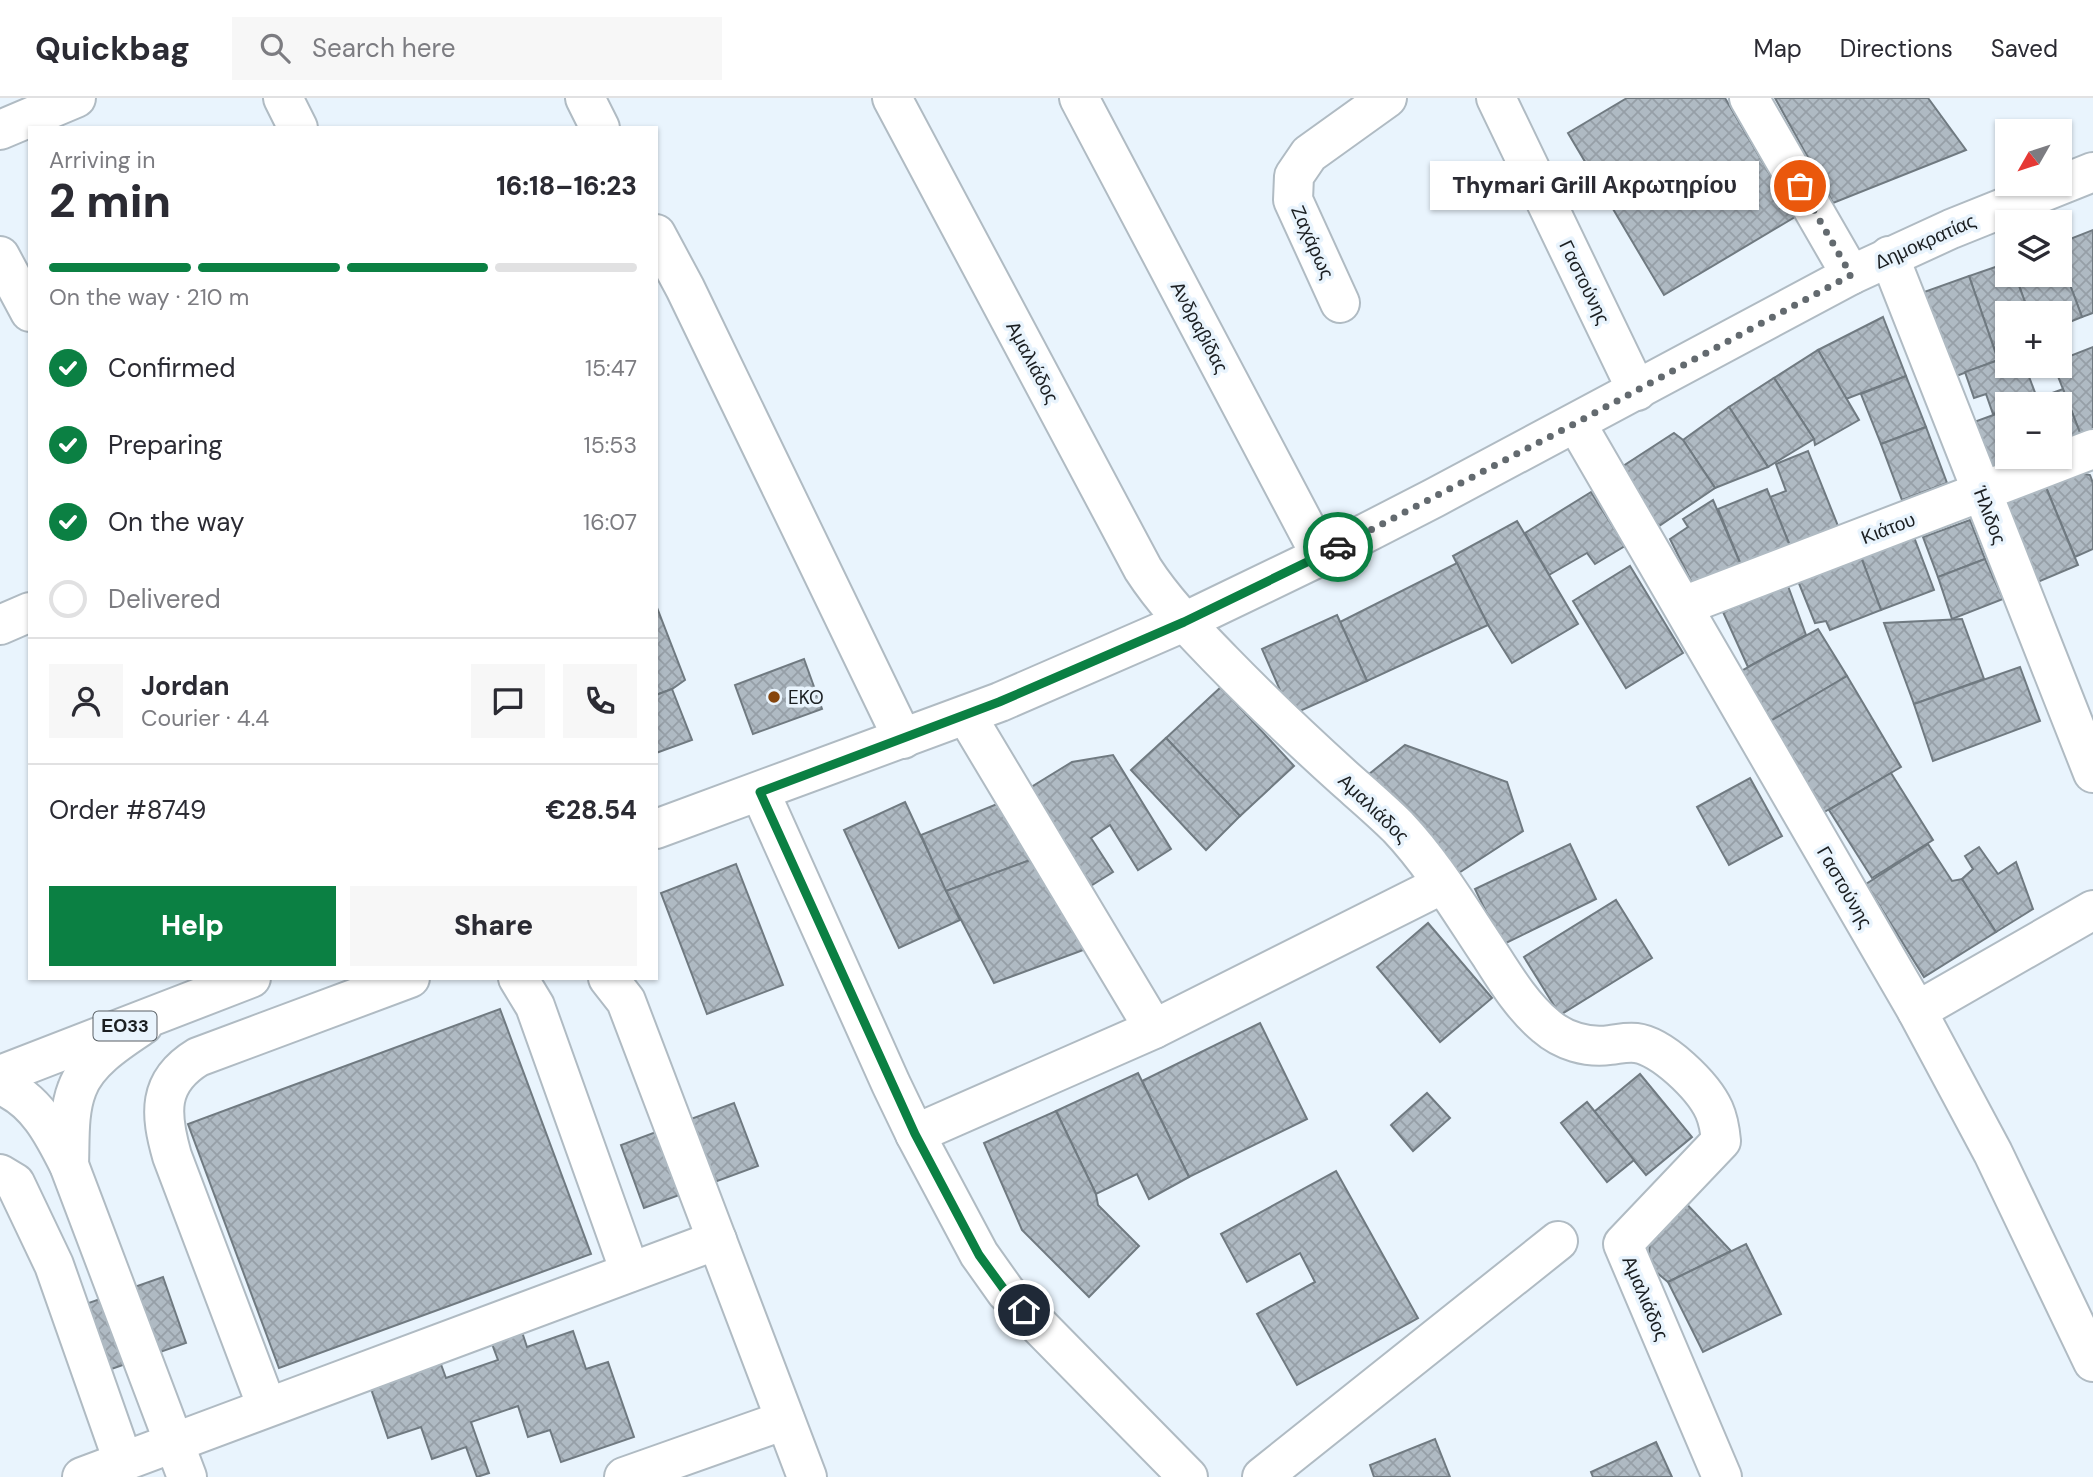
<!DOCTYPE html>
<meta charset="utf-8">
<style>
:root{--surface:#fff;--page:#f7f7f7;--text:#2b2b33;--muted:#7c7c81;--line:#e1e1e2;--accent:#0b8043}
body{margin:0;font-family:"DM Sans",sans-serif;background:var(--page);color:var(--text);height:100vh;display:flex;flex-direction:column;font-size:26px;white-space:nowrap}
*{box-sizing:border-box;margin:0}
p{font-size:23px;color:var(--muted)}
.icon{flex:none;width:38px;height:38px;fill:none;stroke:currentColor;stroke-width:2;stroke-linecap:round;stroke-linejoin:round}
.map{position:relative;flex:1;overflow:hidden}
.panel{position:absolute;left:28px;top:28px;width:630px;height:854px;display:flex;flex-direction:column;background:var(--surface);border-radius:0px;box-shadow:0 2px 5px #0004}
.panel>*{flex:none}
.needle{width:46px;rotate:231deg}
.fabs{position:absolute;left:1995px;top:21px;display:grid;gap:14px}
.fabs a{display:grid;place-items:center;width:77px;height:77px;border-radius:0px;background:var(--surface);box-shadow:0 2px 5px #0004;font-size:35px}
.pin{position:absolute;display:grid;place-items:center;width:60px;height:60px;color:#fff;margin:-30px;border:4px solid #fff;border-radius:50%;box-shadow:0 2px 7px #0007}
.courier{position:absolute;display:grid;place-items:center;width:70px;height:70px;margin:-35px;border:5px solid #0b8043;border-radius:50%;background:#fff;color:#222;box-shadow:0 2px 9px #0007}
.bubble{position:absolute;height:49px;border-radius:0px;background:var(--surface);box-shadow:0 2px 5px #0004;font-size:23px;font-weight:800;line-height:49px;text-align:center}
.headline em{font-style:normal;font-weight:800}
.headline div{display:flex;flex-direction:column-reverse}
.headline{display:flex;align-items:center;justify-content:space-between;height:119px;padding:0 21px}
h1{font-size:46px;font-weight:800;line-height:52px}
.bar{display:grid;grid-template-columns:repeat(4,1fr);gap:10px 7px;align-content:center;height:84px;padding:0 21px}
.bar i{height:9px;border-radius:5px;background:var(--line)}
.bar .selected{background:var(--accent)}
.bar p{grid-column:span 4}
.line{display:flex;align-items:center;gap:18px;padding:0 21px;border-top:2px solid var(--line)}
.line div{flex:1}
.round{display:grid;place-items:center;flex:none;width:74px;height:74px;border-radius:0px;background:var(--page)}
ol{padding:0 21px;list-style:none}
li{display:flex;align-items:center;gap:21px;height:77px}
li p{margin-inline-start:auto}
li .icon{padding:7px;border-radius:50%;background:var(--accent);color:#fff;stroke-width:4}
li:last-child{color:var(--muted)}
li i{width:38px;height:38px;border:4px solid var(--line);border-radius:50%}
.cta{display:flex;gap:14px;margin-top:auto;padding:14px 21px}
.cta a{flex:1;height:80px;border-radius:0px;background:var(--accent);color:#fff;font-size:28px;font-weight:800;line-height:80px;text-align:center}
.cta a+a{background:var(--page);color:var(--text)}
header{display:flex;align-items:center;gap:42px;box-sizing:border-box;height:98px;padding:0 35px;background:var(--surface);border-bottom:2px solid var(--line)}
header strong{font-size:33px}
nav{display:flex;gap:38px;margin-inline-start:auto;font-size:24px}
.search{width:490px;height:63px;background:var(--page);display:flex;align-items:center;gap:18px;box-sizing:border-box;padding:0 24px;border-radius:0px;color:var(--muted);font-size:26px}
.map>svg:first-child{display:block}
</style>
<header>
<strong>Quickbag</strong>
<div class="search"><svg class="icon" aria-label="search" viewBox="0 0 24 24"><circle cx="10" cy="10" r="6"/><path d="M15 15l6 6"/></svg>Search here</div>
<nav><a>Map</a><a>Directions</a><a>Saved</a></nav>
</header>
<div class="map">
<svg width="2093" height="1379" viewBox="0 0 2093 1379">
<defs>
<pattern id="building-cross-hatch" width="8" height="8" patternUnits="userSpaceOnUse" patternTransform="scale(1.75)"><rect width="8" height="8" fill="#afbac3"/><path d="M0 0l8 8M0 8l8-8" fill="none" stroke="#969fa7"/></pattern>
</defs>
<rect width="100%" height="100%" fill="#e9f4fd"/>
<g fill="url(#building-cross-hatch)" stroke="#707a81" stroke-width="2">
<polygon points="1627,0 1725,0 1795,119 1664,197 1568,35"/>
<polygon points="1775,0 1928,0 1966,52 1833,105"/>
<polygon points="2093,132 2093,215 2082,219 2060,160 2060,145"/>
<polygon points="2060,160 2082,219 2060,228 2060,215 2029,215 2015,177 2060,177"/>
<polygon points="2007,165 2007,177 2015,177 2029,215 2007,215 2007,259 1998,262 1969,178"/>
<polygon points="1969,178 1998,262 1954,279 1924,194"/>
<polygon points="1883,219 1906,278 1846,301 1818,252"/>
<polygon points="2093,249 2093,336 2082,340 2054,268 2060,268 2060,262"/>
<polygon points="1818,252 1859,322 1815,347 1814,341 1774,280"/>
<polygon points="2007,259 2007,268 2025,268 2037,300 2022,306 2007,306 2007,312 1993,316 1986,296 1974,300 1965,274"/>
<polygon points="1906,278 1926,329 1881,346 1861,296"/>
<polygon points="1774,280 1814,341 1768,369 1729,309"/>
<polygon points="2063,291 2082,340 2060,348 2060,306 2022,306"/>
<polygon points="1729,309 1768,369 1715,390 1683,342"/>
<polygon points="2007,312 2007,359 2032,359 1994,374 1974,324"/>
<polygon points="1926,329 1947,385 1902,402 1881,346"/>
<polygon points="1674,335 1683,342 1715,390 1659,428 1620,370"/>
<polygon points="1808,353 1838,428 1790,448 1770,399 1786,393 1776,366"/>
<polygon points="2076,374 2090,377 2093,385 2093,451 2075,459 2045,387"/>
<polygon points="2045,387 2078,467 2033,486 2000,405"/>
<polygon points="1767,391 1790,448 1741,467 1718,411"/>
<polygon points="1591,394 1625,448 1595,466 1587,455 1549,477 1525,435"/>
<polygon points="1713,402 1741,467 1693,487 1670,441 1688,429 1683,421"/>
<polygon points="1970,422 1985,461 1938,479 1923,439"/>
<polygon points="1517,423 1578,526 1512,565 1488,527 1453,458"/>
<polygon points="1914,439 1934,492 1881,512 1861,459"/>
<polygon points="1861,459 1881,512 1830,532 1826,523 1815,525 1798,483"/>
<polygon points="1985,461 2003,501 1952,521 1938,479"/>
<polygon points="1457,465 1488,527 1367,583 1340,524"/>
<polygon points="1630,468 1683,555 1626,590 1573,503"/>
<polygon points="1788,488 1806,537 1748,569 1723,514"/>
<polygon points="656,507 685,582 672,591 656,597"/>
<polygon points="1337,517 1367,583 1291,617 1262,551"/>
<polygon points="1962,521 1984,581 1914,606 1884,525"/>
<polygon points="1818,531 1847,578 1772,623 1741,573"/>
<polygon points="804,561 822,611 753,636 735,587"/>
<polygon points="2020,569 2040,623 1933,663 1914,606"/>
<polygon points="1847,578 1901,669 1821,716 1767,625"/>
<polygon points="1221,589 1294,668 1240,718 1166,640"/>
<polygon points="672,591 692,642 656,655 656,597"/>
<polygon points="1166,640 1240,718 1206,752 1131,672"/>
<polygon points="1405,647 1507,684 1523,733 1448,782 1363,681"/>
<polygon points="1113,657 1171,751 1138,772 1110,727 1091,740 1113,774 1084,792 1023,694 1072,664"/>
<polygon points="1891,675 1933,742 1872,780 1829,712"/>
<polygon points="1750,680 1782,738 1729,767 1697,709"/>
<polygon points="905,704 960,822 899,850 844,732"/>
<polygon points="1002,704 1033,761 946,793 921,737"/>
<polygon points="1570,746 1596,801 1502,847 1475,791"/>
<polygon points="1928,746 1952,783 1962,781 1996,834 1924,879 1866,786"/>
<polygon points="1979,749 1998,776 2016,764 2033,811 1996,834 1962,781 1973,771 1965,758"/>
<polygon points="1033,761 1086,851 994,885 946,793"/>
<polygon points="736,766 783,887 707,916 661,795"/>
<polygon points="1616,802 1652,860 1560,917 1524,859"/>
<polygon points="1428,825 1492,900 1440,944 1377,869"/>
<polygon points="500,911 591,1156 279,1270 188,1026"/>
<polygon points="1260,925 1307,1021 1189,1079 1142,983"/>
<polygon points="1138,975 1189,1079 1149,1101 1137,1076 1096,1096 1056,1013"/>
<polygon points="1640,976 1692,1039 1646,1077 1594,1014"/>
<polygon points="1427,995 1450,1020 1413,1053 1391,1027"/>
<polygon points="1587,1004 1634,1062 1607,1084 1561,1025"/>
<polygon points="734,1005 758,1068 644,1110 621,1047"/>
<polygon points="1056,1013 1096,1096 1098,1107 1139,1148 1089,1199 1022,1132 984,1045"/>
<polygon points="1336,1073 1418,1220 1297,1287 1257,1216 1315,1184 1300,1155 1247,1184 1221,1136"/>
<polygon points="1680,1099 1731,1153 1668,1184 1649,1168 1650,1127"/>
<polygon points="1746,1146 1781,1216 1703,1254 1668,1184"/>
<polygon points="163,1179 186,1245 100,1275 77,1209"/>
<polygon points="520,1228 527,1249 573,1233 586,1271 608,1264 634,1339 561,1364 550,1332 528,1339 518,1308 471,1324 489,1375 477,1379 466,1349 432,1361 421,1329 388,1340 369,1285 439,1261 446,1280 498,1262 489,1238"/>
<polygon points="1435,1341 1450,1379 1374,1379 1370,1367"/>
<polygon points="1656,1344 1672,1379 1593,1379 1591,1374"/>
</g>
<g fill="none" stroke-linecap="round" stroke-linejoin="round">
<g stroke="#b0bbc3" stroke-width="42">
<g id="minor">
<polyline points="283,0 298,30"/>
<polyline points="585,0 600,30"/>
<path d="M 892,0 L 1143,471 C 1165,505 1193,533 1222,563 C 1261,603 1302,642 1344,680 C 1362,696 1381,712 1398,729 C 1434,767 1462,815 1491,858 C 1507,883 1523,909 1546,928 C 1563,943 1587,950 1610,947 C 1619,946 1626,944 1636,945 C 1662,948 1703,988 1714,1012 C 1718,1021 1720,1032 1721,1043 L 1623,1146 L 1722,1379"/>
<polyline points="1079,0 1321,458"/>
<polyline points="1496,0 1637,293"/>
<polyline points="1749,0 1851,177"/>
<polyline points="0,32 76,0"/>
<polyline points="656,136 685,190 903,641"/>
<polyline points="0,158 30,214"/>
<polyline points="1889,158 2093,675"/>
<polyline points="1340,205 1293,102 1294,78 1309,56 1387,0"/>
<polyline points="1576,325 1917,913 1993,1055 2093,1264"/>
<polyline points="1683,508 2093,351"/>
<polyline points="0,527 30,514"/>
<polyline points="966,617 1154,931"/>
<polyline points="760,694 891,986 915,1036 979,1156 1006,1194 1188,1379"/>
<polyline points="518,880 535,908 630,1174"/>
<polyline points="608,880 626,903 807,1379"/>
<polyline points="1917,913 2093,812"/>
<path d="M 0,987 C 36,1001 53,1035 69,1067 L 187,1379"/>
<polyline points="915,1036 1154,931 1443,786"/>
<path d="M 69,1067 C 70,1042 68,1014 77,991 C 87,963 119,943 143,927"/>
<polyline points="0,1076 15,1085 54,1167 123,1363"/>
<path d="M 267,1309 L 172,1058 C 160,1016 157,984 198,959 L 410,880"/>
<polyline points="82,1379 717,1142"/>
<polyline points="624,1379 785,1322"/>
<polyline points="1262,1379 1558,1143"/>
</g>
</g>
<g stroke="#b0bbc3" stroke-width="42">
<g id="major">
<polyline points="656,731 1000,604 1184,524 1321,458 1434,400 1851,177 1951,131 2093,74"/>
<polyline points="0,977 251,880"/>
</g>
</g>
<use href="#minor" stroke="#fff" stroke-width="38"/>
<use href="#major" stroke="#fff" stroke-width="38"/>
</g>
<g fill="none" stroke-linecap="round" stroke-linejoin="round">
<polyline stroke="#636a6f" stroke-width="7" stroke-dasharray="0 12.6" points="1338,449 1576,325 1851,177 1800,88"/>
<polyline stroke="#0b8043" stroke-width="9" points="1024,1212 1006,1194 979,1157 915,1036 760,694 999,604 1184,524 1338,449"/>
</g>
<circle fill="#85450d" stroke="#e9f4fd" stroke-width="2.5" cx="774" cy="599" r="7"/>
<g text-anchor="middle" stroke-width="7" stroke-linejoin="round" paint-order="stroke">
<rect fill="#e9f4fd" stroke="#595f64" stroke-width="2" x="93.5" y="913.5" width="63" height="29" rx="5"/>
<g font-size="18" font-weight="bold" fill="#1b1f22">
<text x="125" y="934">ΕΟ33</text>
</g>
<g font-size="19" fill="#1b1f22" stroke="#e9f4fd">
<text transform="translate(1925 143) rotate(-24)" y="7">Δημοκρατίας</text>
<text transform="translate(1313 144) rotate(66)" y="7">Ζαχάρως</text>
<text transform="translate(1585 184) rotate(64)" y="7">Γαστούνης</text>
<text transform="translate(1200 229) rotate(62)" y="7">Ανδραβίδας</text>
<text transform="translate(1033 264) rotate(62)" y="7">Αμαλιάδος</text>
<text transform="translate(1990 417) rotate(69)" y="7">Ήλιδος</text>
<text transform="translate(1888 430) rotate(-21)" y="7">Κιάτου</text>
<text transform="translate(1374 710) rotate(44)" y="7">Αμαλιάδος</text>
<text transform="translate(1845 789) rotate(60)" y="7">Γαστούνης</text>
<text transform="translate(1646 1200) rotate(67)" y="7">Αμαλιάδος</text>
</g>
<g font-size="19" fill="#1b1f22" stroke="#e9f4fd" text-anchor="start">
<text x="788" y="606">EKO</text>
</g>
</g>
</svg>
<div class="fabs">
<a><svg class="needle" viewBox="-14 -14 28 28"><path d="M0-13l5 13h-10z" fill="#e53935"/><path d="M0 13l5-13h-10z" fill="#7c7c81"/></svg></a>
<a><svg class="icon" aria-label="layers" viewBox="0 0 24 24"><path d="M12 4l9 5-9 5-9-5zM3 14l9 5 9-5"/></svg></a>
<a>+</a>
<a>−</a>
</div>
<div class="pin" style="left:1800px;top:88px;background:#ea580c"><svg class="icon" aria-label="bag" viewBox="0 0 24 24"><path d="M5 8h14l-1 12H6zM9 8a3 3 0 0 1 6 0"/></svg></div>
<div class="pin" style="left:1024px;top:1212px;background:#1f2937"><svg class="icon" aria-label="home" viewBox="0 0 24 24"><path d="M3 11l9-7 9 7M6 9v11h12V9"/></svg></div>
<div class="courier" style="left:1338px;top:449px"><svg class="icon" aria-label="car" viewBox="0 0 24 24"><path d="M5 17H2v-5l4-1 3-4h7l3 4 3 1v5h-3M9 17h6M6 11h13"/><circle cx="7" cy="17" r="2"/><circle cx="17" cy="17" r="2"/></svg></div>
<div class="bubble" style="left:1430px;top:63px;width:329px">Thymari Grill Ακρωτηρίου</div>
<section class="panel">
<div class="headline"><div><h1>2 min</h1><p>Arriving in</p></div><em>16:18–16:23</em></div>
<div class="bar"><i class="selected"></i><i class="selected"></i><i class="selected"></i><i></i><p>On the way · 210 m</p></div>
<ol>
<li><svg class="icon" aria-label="check" viewBox="0 0 24 24"><path d="M5 12l5 5 9-10"/></svg>Confirmed<p>15:47</p></li>
<li><svg class="icon" aria-label="check" viewBox="0 0 24 24"><path d="M5 12l5 5 9-10"/></svg>Preparing<p>15:53</p></li>
<li><svg class="icon" aria-label="check" viewBox="0 0 24 24"><path d="M5 12l5 5 9-10"/></svg>On the way<p>16:07</p></li>
<li><i></i>Delivered</li>
</ol>
<div class="line" style="height:126px"><a class="round"><svg class="icon" aria-label="person" viewBox="0 0 24 24"><circle cx="12" cy="8" r="4"/><path d="M4 21q1-7 8-7t8 7"/></svg></a><div><b>Jordan</b><p>Courier · 4.4</p></div><a class="round"><svg class="icon" aria-label="chat" viewBox="0 0 24 24"><path d="M4 5h16v11H9l-5 4z"/></svg></a><a class="round"><svg class="icon" aria-label="phone" viewBox="0 0 24 24"><path d="M5 4h4l2 5-3 2q2 4 5 5l2-3 5 2v4C11 20 4 13 5 4z"/></svg></a></div>
<div class="line" style="height:91px"><div>Order #8749</div><b>€28.54</b></div>
<div class="cta"><a>Help</a><a>Share</a></div>
</section>
</div>
